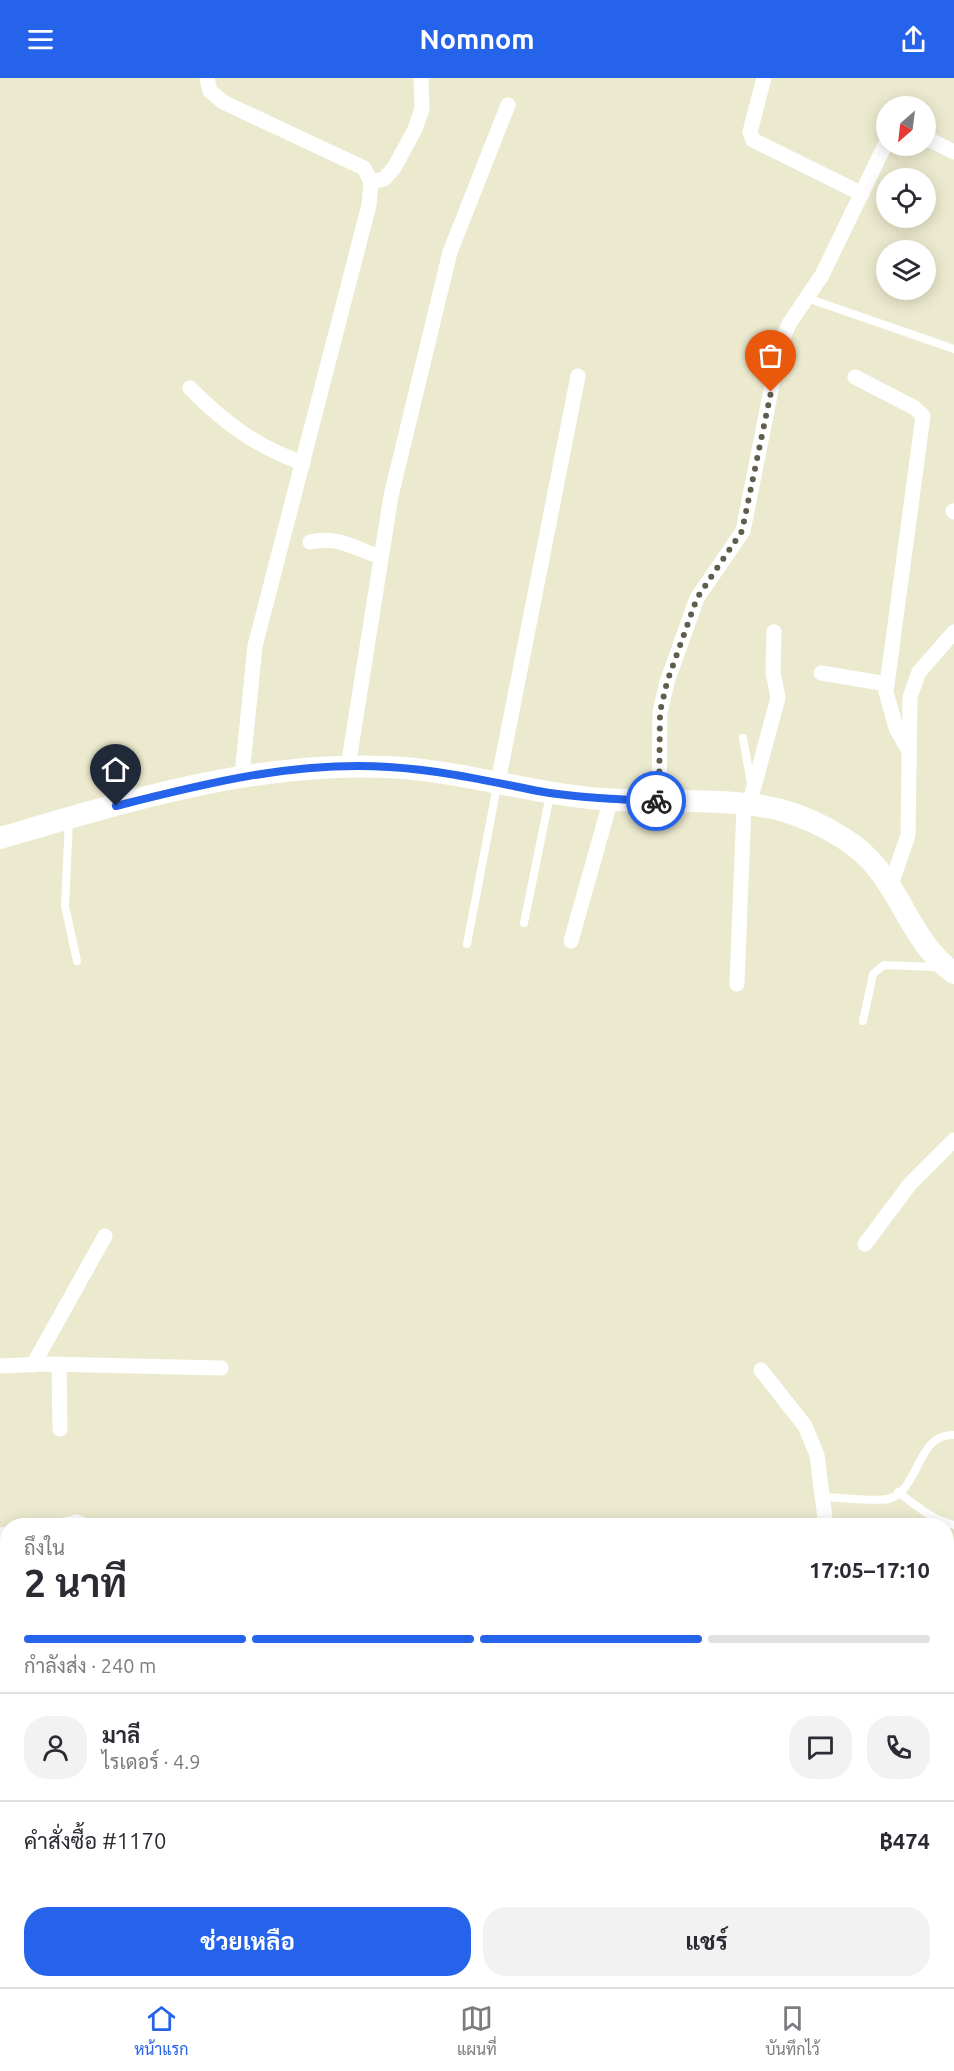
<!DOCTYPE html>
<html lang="th">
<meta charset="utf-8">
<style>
:root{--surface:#fff;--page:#f2f2f3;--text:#2b2b33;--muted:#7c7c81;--line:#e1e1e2;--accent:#2563eb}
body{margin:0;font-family:Ubuntu,Sarabun,sans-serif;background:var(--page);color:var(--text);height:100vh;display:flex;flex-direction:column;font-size:22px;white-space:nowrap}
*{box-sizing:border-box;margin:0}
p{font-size:20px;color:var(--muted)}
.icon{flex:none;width:33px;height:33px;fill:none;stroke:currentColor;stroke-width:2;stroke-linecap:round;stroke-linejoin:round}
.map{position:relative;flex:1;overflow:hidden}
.sheet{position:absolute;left:0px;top:1440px;width:954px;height:470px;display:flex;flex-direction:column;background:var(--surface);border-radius:24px 24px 0 0;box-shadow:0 3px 15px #0003}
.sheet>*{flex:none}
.needle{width:39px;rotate:208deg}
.fabs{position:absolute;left:876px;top:18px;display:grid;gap:12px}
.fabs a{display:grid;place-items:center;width:60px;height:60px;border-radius:50%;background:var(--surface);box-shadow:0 3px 15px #0003;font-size:30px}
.pin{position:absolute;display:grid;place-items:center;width:51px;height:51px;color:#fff;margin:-62px -26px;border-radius:50% 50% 50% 0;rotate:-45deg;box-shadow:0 0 6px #0007}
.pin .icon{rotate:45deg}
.courier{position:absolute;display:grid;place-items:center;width:60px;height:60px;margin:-30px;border:4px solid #2563eb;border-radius:50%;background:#fff;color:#222;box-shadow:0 2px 8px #0007}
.headline em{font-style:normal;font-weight:700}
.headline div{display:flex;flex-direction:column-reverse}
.headline{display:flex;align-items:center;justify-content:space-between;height:102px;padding:0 24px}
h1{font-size:39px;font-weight:700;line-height:45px}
.bar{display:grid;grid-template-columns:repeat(4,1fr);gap:9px 6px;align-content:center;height:72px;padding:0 24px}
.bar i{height:8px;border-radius:4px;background:var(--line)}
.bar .on{background:var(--accent)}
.bar p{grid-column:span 4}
.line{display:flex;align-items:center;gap:15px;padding:0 24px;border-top:2px solid var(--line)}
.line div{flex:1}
.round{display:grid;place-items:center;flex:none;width:63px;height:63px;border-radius:24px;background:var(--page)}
.button{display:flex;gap:12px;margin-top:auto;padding:12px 24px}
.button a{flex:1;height:69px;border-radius:24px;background:var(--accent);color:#fff;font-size:24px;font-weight:700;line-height:69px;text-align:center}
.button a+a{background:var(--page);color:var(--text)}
header{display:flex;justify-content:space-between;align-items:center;height:78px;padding:0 24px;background:var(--accent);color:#fff;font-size:27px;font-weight:700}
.menu{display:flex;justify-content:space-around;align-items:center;height:84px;border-top:2px solid var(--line);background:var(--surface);font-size:16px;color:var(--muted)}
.menu a{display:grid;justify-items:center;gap:3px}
.menu .on{color:var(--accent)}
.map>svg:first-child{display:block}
</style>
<header><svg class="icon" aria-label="menu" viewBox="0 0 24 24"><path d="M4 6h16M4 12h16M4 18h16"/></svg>Nomnom<svg class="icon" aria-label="share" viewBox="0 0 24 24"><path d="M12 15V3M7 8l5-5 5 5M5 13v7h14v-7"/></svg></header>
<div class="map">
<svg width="954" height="1909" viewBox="0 0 954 1909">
<rect width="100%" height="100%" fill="#eceace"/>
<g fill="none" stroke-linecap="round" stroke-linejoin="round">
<g stroke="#fff" stroke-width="8">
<polyline points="807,220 954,271"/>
<polyline points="743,660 751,705"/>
<polyline points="69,742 65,828 77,883"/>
<polyline points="524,845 550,717"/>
<polyline points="467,866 497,708"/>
<polyline points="863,943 873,896 884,887 937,889"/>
<path d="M 898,1414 C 915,1427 933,1442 954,1447"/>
<path d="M 823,1419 C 838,1419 874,1424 888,1421 C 920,1413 916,1355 954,1357"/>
<polyline points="6,1869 8,1877"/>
<polyline points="13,1902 15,1909"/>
</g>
<g stroke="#fff" stroke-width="15">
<polyline points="207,0 210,13 223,24 364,90 371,104 369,127 255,568 242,697"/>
<polyline points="764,0 750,54 753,62 862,116"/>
<polyline points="926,60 954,74"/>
<polyline points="371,104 384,101 394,90 415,51 422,31 421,0"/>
<polyline points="855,299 915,330 923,338 886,614 896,650 909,673"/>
<path d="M 190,310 C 224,345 257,369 303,385"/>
<polyline points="953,433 954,434"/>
<path d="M 310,464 C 337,457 355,471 381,479"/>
<polyline points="821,595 887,606"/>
<polyline points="348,689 391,418 450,174 508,27"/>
<polyline points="498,704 578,298"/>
<polyline points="659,723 660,634 667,604 697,520 743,453 780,267 789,246 822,197 886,65"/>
<polyline points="749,727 778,620 773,594 774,554"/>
<polyline points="891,807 908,757 910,619 919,594 954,554"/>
<polyline points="571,863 611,721"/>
<polyline points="737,906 744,727"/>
<polyline points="865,1166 910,1106 954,1062"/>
<polyline points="59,1286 60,1351"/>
<polyline points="33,1287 105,1158"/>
<polyline points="0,1288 46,1286 221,1290"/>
<polyline points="761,1292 805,1348 817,1377 826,1448"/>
<polyline points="61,1448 77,1444 86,1448"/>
<polyline points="0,1457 8,1456"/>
<polyline points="946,1497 954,1497"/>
<polyline points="953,1559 954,1614"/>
</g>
<path stroke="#fff" stroke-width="22" d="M 0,760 C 127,723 254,683 388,689 C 456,692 521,713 589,720 C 648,726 725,718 781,732 C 803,738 824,748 843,760 C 901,795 904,860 954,895"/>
</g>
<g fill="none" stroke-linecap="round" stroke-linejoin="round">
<polyline stroke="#5e5e4d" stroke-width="6" stroke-dasharray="0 10.8" points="656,723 659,723 660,634 667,604 697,520 742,453 771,314"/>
<path stroke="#2563eb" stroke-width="8" d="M 116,728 C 206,705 295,683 389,689 C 440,692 488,703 538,713 C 577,720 616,721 656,723"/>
</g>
</svg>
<div class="fabs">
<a><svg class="needle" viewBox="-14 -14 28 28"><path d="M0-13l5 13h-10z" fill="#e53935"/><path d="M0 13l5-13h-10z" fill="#7c7c81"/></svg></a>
<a><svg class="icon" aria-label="locate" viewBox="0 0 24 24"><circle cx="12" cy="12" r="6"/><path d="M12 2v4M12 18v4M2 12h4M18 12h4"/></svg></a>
<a><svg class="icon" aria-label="layers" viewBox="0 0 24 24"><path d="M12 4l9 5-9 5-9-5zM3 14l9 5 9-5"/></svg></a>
</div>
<div class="pin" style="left:771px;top:314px;background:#ea580c"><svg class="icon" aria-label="bag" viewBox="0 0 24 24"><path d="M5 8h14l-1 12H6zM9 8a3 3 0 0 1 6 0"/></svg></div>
<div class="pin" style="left:116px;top:728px;background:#1f2937"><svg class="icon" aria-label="home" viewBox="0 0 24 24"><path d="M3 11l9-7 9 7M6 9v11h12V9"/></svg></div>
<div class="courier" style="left:656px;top:723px"><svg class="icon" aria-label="bike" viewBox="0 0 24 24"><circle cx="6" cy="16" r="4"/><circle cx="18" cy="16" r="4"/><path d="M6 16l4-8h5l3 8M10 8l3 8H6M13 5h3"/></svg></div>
<section class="sheet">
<div class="headline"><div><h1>2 นาที</h1><p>ถึงใน</p></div><em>17:05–17:10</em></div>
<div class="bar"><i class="on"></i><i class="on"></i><i class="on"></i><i></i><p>กำลังส่ง · 240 m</p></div>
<div class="line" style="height:108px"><a class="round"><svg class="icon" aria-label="person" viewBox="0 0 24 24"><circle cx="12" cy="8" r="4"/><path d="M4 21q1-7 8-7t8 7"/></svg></a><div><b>มาลี</b><p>ไรเดอร์ · 4.9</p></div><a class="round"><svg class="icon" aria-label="chat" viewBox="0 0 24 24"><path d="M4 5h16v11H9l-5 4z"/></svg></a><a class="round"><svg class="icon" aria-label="phone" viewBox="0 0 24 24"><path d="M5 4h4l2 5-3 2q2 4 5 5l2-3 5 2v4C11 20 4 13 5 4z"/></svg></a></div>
<div class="line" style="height:78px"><div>คำสั่งซื้อ #1170</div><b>฿474</b></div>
<div class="button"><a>ช่วยเหลือ</a><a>แชร์</a></div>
</section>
</div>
<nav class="menu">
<a class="on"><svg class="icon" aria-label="home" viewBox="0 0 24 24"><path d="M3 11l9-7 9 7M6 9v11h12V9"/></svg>หน้าแรก</a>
<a><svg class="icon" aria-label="map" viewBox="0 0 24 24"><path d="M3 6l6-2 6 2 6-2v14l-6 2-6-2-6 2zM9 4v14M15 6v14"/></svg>แผนที่</a>
<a><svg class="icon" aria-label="saved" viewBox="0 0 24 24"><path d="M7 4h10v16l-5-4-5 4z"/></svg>บันทึกไว้</a>
</nav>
